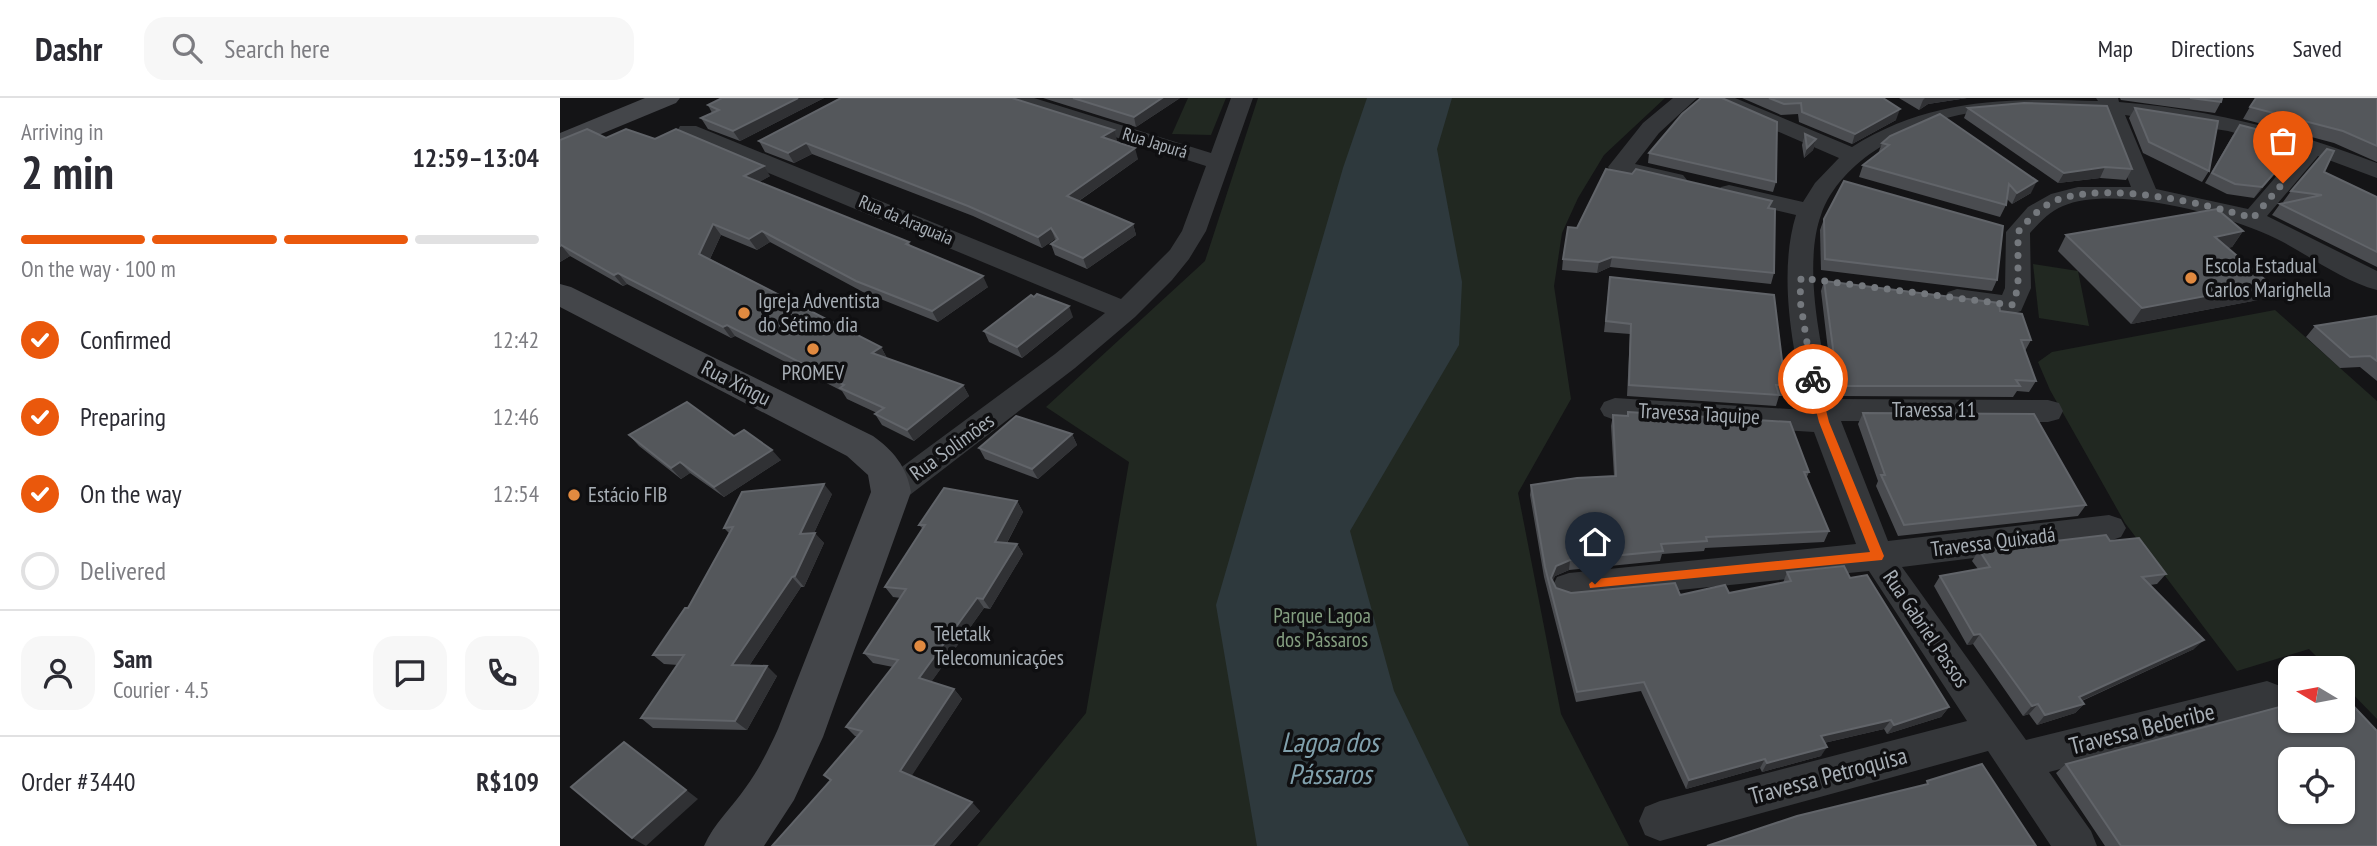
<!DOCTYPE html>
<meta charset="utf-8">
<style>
:root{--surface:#fff;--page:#f7f7f7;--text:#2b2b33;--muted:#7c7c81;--line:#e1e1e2;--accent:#ea580c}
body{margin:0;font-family:"PT Sans Narrow",sans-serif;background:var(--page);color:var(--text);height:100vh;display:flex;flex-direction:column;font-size:26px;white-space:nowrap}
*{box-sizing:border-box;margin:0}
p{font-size:23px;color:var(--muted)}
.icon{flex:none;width:38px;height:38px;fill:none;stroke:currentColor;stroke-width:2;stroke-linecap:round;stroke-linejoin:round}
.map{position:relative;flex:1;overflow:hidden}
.drawer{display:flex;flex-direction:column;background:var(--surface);width:560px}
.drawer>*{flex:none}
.needle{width:46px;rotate:280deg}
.fabs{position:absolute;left:1718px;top:558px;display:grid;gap:14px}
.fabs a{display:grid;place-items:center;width:77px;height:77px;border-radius:14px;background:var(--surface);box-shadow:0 2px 5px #0004;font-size:35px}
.pin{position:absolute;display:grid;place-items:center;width:60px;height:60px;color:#fff;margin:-72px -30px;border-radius:50% 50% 50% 0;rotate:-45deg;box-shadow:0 0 7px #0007}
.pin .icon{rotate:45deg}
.courier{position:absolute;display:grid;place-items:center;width:70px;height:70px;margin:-35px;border:5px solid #ea580c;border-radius:50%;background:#fff;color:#222;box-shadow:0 2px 9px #0007}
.overview em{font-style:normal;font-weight:700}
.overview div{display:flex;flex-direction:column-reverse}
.overview{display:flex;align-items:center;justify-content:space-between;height:119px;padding:0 21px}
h1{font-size:46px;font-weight:700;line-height:52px}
.bar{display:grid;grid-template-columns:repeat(4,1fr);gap:10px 7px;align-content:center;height:84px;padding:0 21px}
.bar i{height:9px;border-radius:5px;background:var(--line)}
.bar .active{background:var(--accent)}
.bar p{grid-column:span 4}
.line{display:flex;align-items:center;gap:18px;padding:0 21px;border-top:2px solid var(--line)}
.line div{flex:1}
.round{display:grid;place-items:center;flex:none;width:74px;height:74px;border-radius:21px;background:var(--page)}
ol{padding:0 21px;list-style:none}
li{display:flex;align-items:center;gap:21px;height:77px}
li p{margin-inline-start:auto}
li .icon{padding:7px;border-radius:50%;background:var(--accent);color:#fff;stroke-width:4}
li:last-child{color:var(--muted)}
li i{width:38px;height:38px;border:4px solid var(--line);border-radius:50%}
header{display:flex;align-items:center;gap:42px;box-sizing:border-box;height:98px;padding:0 35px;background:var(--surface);border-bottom:2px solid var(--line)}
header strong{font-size:33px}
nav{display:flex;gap:38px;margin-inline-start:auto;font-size:24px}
.search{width:490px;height:63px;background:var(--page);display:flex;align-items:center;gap:18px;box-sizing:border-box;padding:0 24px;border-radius:21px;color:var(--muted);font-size:26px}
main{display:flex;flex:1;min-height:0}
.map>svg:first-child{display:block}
</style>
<header>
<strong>Dashr</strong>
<div class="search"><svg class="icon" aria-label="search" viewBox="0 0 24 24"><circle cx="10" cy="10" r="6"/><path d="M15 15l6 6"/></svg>Search here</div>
<nav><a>Map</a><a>Directions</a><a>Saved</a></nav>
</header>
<main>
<section class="drawer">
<div class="overview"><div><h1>2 min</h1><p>Arriving in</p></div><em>12:59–13:04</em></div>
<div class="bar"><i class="active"></i><i class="active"></i><i class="active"></i><i></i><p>On the way · 100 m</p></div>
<ol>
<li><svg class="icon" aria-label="check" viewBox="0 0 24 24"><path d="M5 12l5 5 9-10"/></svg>Confirmed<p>12:42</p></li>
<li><svg class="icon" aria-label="check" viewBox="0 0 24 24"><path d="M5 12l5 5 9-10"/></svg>Preparing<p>12:46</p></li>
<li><svg class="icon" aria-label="check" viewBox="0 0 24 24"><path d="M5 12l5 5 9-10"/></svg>On the way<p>12:54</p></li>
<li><i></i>Delivered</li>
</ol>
<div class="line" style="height:126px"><a class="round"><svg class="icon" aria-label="person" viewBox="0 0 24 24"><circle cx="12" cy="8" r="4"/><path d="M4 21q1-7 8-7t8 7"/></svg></a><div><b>Sam</b><p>Courier · 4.5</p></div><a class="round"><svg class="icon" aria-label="chat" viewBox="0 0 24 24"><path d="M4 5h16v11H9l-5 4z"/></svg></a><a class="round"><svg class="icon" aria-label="phone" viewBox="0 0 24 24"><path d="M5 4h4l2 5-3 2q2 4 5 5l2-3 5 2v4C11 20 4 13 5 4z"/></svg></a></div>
<div class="line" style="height:91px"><div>Order #3440</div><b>R$109</b></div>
</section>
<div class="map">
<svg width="1817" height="748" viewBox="0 0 1817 748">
<rect width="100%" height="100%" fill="#141416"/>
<g fill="#212821">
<polygon points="628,0 666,0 651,37 612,36"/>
<polygon points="698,0 1105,0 1044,57 1018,100 1002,135 994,188 1011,301 958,395 1001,616 1069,748 417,748 526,615 569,364 486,309 645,163"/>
<polygon points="1473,166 1518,173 1529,228 1479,220"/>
<polygon points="1715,212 1817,303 1817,621 1783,586 1783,570 1768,570 1749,551 1677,573 1565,425 1490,292 1478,264 1492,254"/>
</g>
<polygon fill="#2e393d" points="807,0 892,0 877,51 902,184 899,247 790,433 834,593 909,748 697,748 656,507 783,70"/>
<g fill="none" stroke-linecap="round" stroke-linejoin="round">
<g fill="#35373a" fill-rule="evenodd">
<polygon points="441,0 474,0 651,55 671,0 693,0 646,133 629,161 612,182 575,219 515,270 342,403 331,406 320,403 315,394 320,385 495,256 545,215 120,38 117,33 120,28 136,28 561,201 610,152 622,133 646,68 445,4"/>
<polygon points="1113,0 1137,0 1099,35 1075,66 1123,77 1127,82 1123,87 1115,89 1052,74 1048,69 1083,25"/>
<path d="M 1146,0 L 1175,0 L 1292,49 C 1370,0 1447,0 1538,3 L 1536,0 L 1558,0 L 1559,4 C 1648,11 1735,33 1817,65 L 1817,80 L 1758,58 L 1707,118 L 1817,173 L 1817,192 C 1782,183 1749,157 1717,141 C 1669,117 1554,86 1503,108 C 1490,113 1480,124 1470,135 L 1471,190 L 1461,213 L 1452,216 L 1388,206 L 1384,200 L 1388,194 L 1397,191 L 1442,197 L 1445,190 L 1446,134 L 1468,109 L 1491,96 L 1518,89 L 1571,89 L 1543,16 C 1498,13 1448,8 1404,16 C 1350,26 1280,62 1261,117 C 1243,166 1260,252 1274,301 L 1488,302 L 1499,305 L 1503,313 L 1499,321 L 1488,324 L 1281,323 L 1328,443 L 1549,417 L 1561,421 L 1566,430 L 1561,439 L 1549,443 L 1342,469 L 1466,642 L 1707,583 L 1720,588 L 1726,600 L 1720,612 L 1707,617 L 1489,674 L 1531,733 L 1537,748 L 1491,748 L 1428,653 L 1100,743 L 1085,737 L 1079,723 L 1085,709 L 1100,703 L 1407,623 L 1309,473 L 1009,503 L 997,499 L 992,489 L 997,479 L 1009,475 L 1296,446 L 1254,334 L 1055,322 L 1044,318 L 1040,311 L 1044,304 L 1055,300 L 1245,312 L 1247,309 C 1232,252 1218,175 1236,117 L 1161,99 L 1157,94 L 1161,89 L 1169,87 L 1243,104 L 1255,85 L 1279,60 L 1150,4 ZM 1565,17 L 1668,33 L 1739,52 L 1688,111 L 1596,91 Z"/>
</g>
<g fill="#44464a" fill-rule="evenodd">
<polygon points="85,0 120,0 116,5 0,53 0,35"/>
<path d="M 0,186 L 11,189 L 313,338 C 333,352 347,369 351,394 L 263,639 L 234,702 L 204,748 L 144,748 C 154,725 172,710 186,689 C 199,671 209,651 218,631 L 311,394 L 308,377 L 287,358 L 0,209 Z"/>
</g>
</g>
<g fill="#4a4c50">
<polygon points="162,0 264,0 180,43 148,31 141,20 152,15 148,7"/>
<polygon points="483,0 620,0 576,29"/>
<polygon points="1182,0 1323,0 1336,22 1292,46 1239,24 1238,16 1221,17"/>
<polygon points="1339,0 1534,0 1407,0 1368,6 1359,12"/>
<polygon points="1560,0 1662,0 1661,4 1655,15 1561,2"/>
<polygon points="1695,0 1817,0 1817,64 1774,45 1683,21"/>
<polygon points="1408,10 1572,71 1566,82 1540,80 1498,85 1404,20"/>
<polygon points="1575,10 1649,73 1642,84 1583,55 1569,20"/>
<polygon points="1245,36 1256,41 1253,52 1244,60 1242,47"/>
<polygon points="1673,37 1742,43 1734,53 1694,100 1667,96 1645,85"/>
<polygon points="1330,38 1471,95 1452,106 1447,101 1446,107 1440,119 1299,79 1303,67 1318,56 1322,45"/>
<polygon points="46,40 95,41 210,78 199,84 349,144 350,147 428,189 378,224 303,194 210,144 197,152 161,137 150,161 321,249 327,260 403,287 409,298 354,343 322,327 315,316 317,315 287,301 282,293 175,238 171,240 67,186 63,188 10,158 0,164 0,42"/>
<polygon points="557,42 555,44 578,61 519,103 573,126 576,137 527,171 495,157 491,146 496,143 495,141 482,150 413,118 252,56 234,65 205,54 199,43"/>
<polygon points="1089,55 1216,84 1213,94 1088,65"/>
<polygon points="1764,74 1817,99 1817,169 1712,117 1720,106 1729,104 1723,104 1731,93"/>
<polygon points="1210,111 1214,175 1211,186 1050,169 1037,175 1002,172 1003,161 1017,130"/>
<polygon points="1264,121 1437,182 1432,193 1261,172 1260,132"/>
<polygon points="1683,133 1672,149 1667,150 1698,202 1571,226 1498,153 1506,137"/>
<polygon points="1050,179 1225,287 1222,298 1219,298 1216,308 1067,298 1070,236 1044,234"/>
<polygon points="1264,183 1440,213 1471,242 1465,253 1476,283 1469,294 1457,293 1453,299 1279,298 1274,269 1270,269 1261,193"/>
<polygon points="1817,218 1817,283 1800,269 1780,270 1746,239 1755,228"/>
<polygon points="513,219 462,260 429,244 424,233"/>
<polygon points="1303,315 1526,407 1518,418 1338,438 1316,388 1318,383 1298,326"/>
<polygon points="1053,317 1249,374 1246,381 1269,433 1264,444 1145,450 1144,453 1102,456 1100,463 1009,472 995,478 992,483 996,490 1011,495 1120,497 1169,495 1223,485 1227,474 1290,480 1389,609 1381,619 1327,636 1324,631 1264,645 1261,658 1202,674 1200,670 1126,691 1081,593 1016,604 984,479 970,397 971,387 1054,378 1051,328"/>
<polygon points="512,336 517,347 478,381 425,361 419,350"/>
<polygon points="69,337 221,362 164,399 130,375 121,381 79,348"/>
<polygon points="272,396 254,435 264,445 244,489 241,489 189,568 217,578 187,632 93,630 81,620 118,567 104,566 93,557 128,510 169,435 164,430"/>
<polygon points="457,403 463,414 447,445 457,446 463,456 430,511 424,510 371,584 394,591 402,601 351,678 420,713 389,748 212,748 271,683 298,638 295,638 286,629 333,569 313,565 304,555 341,500 333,499 325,489 363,431 359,427"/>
<polygon points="1550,443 1606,476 1597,486 1590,487 1634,551 1522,603 1524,606 1515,615 1477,627 1469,616 1463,618 1413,546 1407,547 1374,488 1380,478 1418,471 1412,463 1419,452"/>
<polygon points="1731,602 1731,623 1817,748 1545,748 1496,675 1506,666 1725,607"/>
</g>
<g fill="#303134">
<polygon points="238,0 264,0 180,43 173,33"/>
<polygon points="602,0 620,0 576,29 574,19"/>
<polygon points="1365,0 1407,0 1368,6 1359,12 1363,2"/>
<polygon points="1340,11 1336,22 1292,46 1295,36"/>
<polygon points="554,32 557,42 545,50 542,39"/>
<polygon points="1256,41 1253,52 1244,60 1247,50"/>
<polygon points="1742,43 1734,53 1694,100 1702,89"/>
<polygon points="246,45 252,56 234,65 228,55"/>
<polygon points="575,50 578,61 510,109 507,98"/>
<polygon points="204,68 210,78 191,89 184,78"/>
<polygon points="1545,69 1540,80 1498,85 1504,75"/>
<polygon points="1477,83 1471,95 1452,106 1457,95"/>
<polygon points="153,126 161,137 147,167 139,156"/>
<polygon points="573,126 576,137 527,171 523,160"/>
<polygon points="491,130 495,141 482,150 478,139"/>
<polygon points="202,133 210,144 197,152 189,141"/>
<polygon points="1683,133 1672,149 1644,154 1655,139"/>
<polygon points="1,147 10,158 0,164 0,148"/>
<polygon points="1052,159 1050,169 1037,175 1039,164"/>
<polygon points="58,175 67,186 63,188 54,177"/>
<polygon points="423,178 428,189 378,224 372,213"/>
<polygon points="1710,186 1698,202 1571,226 1582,210"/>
<polygon points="509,208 513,219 462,260 457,249"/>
<polygon points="167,227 175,238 171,240 163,229"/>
<polygon points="321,249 327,260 318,266 312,255"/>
<polygon points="403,287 409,298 354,343 347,332"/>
<polygon points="512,336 517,347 478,381 472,371"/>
<polygon points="212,352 221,362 164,399 154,389"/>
<polygon points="120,364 130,375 121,381 111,370"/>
<polygon points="264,386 272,396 249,446 240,436"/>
<polygon points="457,403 463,414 442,454 435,444"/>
<polygon points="255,435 264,445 244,489 235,478"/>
<polygon points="457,446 463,456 430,511 423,501"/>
<polygon points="1010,462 1009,472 995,478 990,490 991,480 996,468"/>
<polygon points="232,479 241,489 183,577 172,567"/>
<polygon points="417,500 424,510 367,590 359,580"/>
<polygon points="1420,536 1413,546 1407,547 1414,537"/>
<polygon points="1644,542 1634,551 1510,608 1519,599"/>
<polygon points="207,568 217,578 187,632 175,623"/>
<polygon points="394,591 402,601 349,682 340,673"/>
<polygon points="1478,606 1469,616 1463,618 1472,608"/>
<polygon points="1524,606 1515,615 1477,627 1485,617"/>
<polygon points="1389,609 1381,619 1327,636 1334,627"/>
<polygon points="1331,622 1324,631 1255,647 1261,638"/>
<polygon points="64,644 138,701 86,748 72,740"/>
<polygon points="1267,649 1261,658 1202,674 1207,665"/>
<polygon points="1205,661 1200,670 1126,691 1129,682"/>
<polygon points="412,704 420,713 389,748 373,748"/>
</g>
<g fill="#54575b" stroke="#616469" stroke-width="2" fill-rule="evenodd">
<polygon points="162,0 238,0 173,33 141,20 159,12 148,7"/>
<polygon points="281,0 452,0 554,32 542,39 575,50 507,98 573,126 523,160 491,146 498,141 491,130 478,139 408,108 246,45 228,55 199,43"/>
<polygon points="513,0 602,0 574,19"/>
<polygon points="1141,0 1162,0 1217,24 1216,84 1089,55 1122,16"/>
<polygon points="1209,0 1323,0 1340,11 1295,36 1242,14 1241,5 1224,6"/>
<polygon points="1630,0 1662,0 1661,4"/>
<polygon points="1696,0 1817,0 1817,48 1783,33 1690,9"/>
<polygon points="1464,5 1547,8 1572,71 1545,69 1504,75 1408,10"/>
<polygon points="1575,10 1658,23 1649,73 1589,44"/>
<polygon points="1380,16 1477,83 1457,95 1449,86 1446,107 1303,67 1329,47 1322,45 1330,38"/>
<polygon points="1680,27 1742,43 1702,89 1675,86 1652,75"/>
<polygon points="27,31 46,40 66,31 95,41 116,31 204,68 184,78 349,144 346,146 423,178 372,213 296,183 202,133 189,141 153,126 139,156 321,249 312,255 403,287 347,332 315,316 324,310 280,290 284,287 167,227 163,229 58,175 54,177 1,147 0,148 0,42"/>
<polygon points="1245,36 1256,41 1247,50"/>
<polygon points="1767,51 1774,53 1764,74 1817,99 1817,154 1720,106 1762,97 1731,93"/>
<polygon points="1046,71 1072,76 1076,71 1212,103 1208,110 1215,111 1214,175 1052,159 1039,164 1003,161 1008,129 1017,130"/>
<polygon points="1284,83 1443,128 1437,182 1265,161 1264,121"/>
<polygon points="1657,111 1683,133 1655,139 1710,186 1582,210 1506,137"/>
<polygon points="1050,179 1214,197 1225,287 1216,287 1219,297 1069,287 1071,226 1046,223"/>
<polygon points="1264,183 1439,205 1440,213 1462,216 1471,242 1461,242 1476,283 1456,282 1460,288 1283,288 1278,258 1274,258"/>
<polygon points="477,196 509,208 457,249 424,233 471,197 474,199"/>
<polygon points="1817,218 1817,263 1810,258 1790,259 1755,228"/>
<polygon points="127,304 174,338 184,332 212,352 154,389 120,364 111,370 69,337"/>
<polygon points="1068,314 1230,324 1249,374 1244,374 1269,433 1146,439 1147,443 1101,446 1103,453 1010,462 996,468 991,480 996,490 1011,495 1115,485 1120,497 1165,487 1169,495 1231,483 1227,474 1284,468 1290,480 1307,477 1389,609 1334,627 1331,622 1261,638 1267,649 1207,665 1205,661 1129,682 1084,584 1017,594 985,469 971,387 1017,380 1056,378 1053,317 1068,318"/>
<polygon points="1303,315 1474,316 1526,407 1344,427 1321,377 1325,377"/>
<polygon points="456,318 512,336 472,371 419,350"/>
<polygon points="264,386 240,436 255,435 235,478 232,479 172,567 207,568 175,623 81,620 124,557 93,557 125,510 128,510 173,429 164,430 182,394"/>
<polygon points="384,390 457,403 435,444 457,446 423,501 417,500 359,580 394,591 340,673 412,704 373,748 212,748 271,682 264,677 302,633 286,629 338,562 304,555 346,491 325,489 365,427 359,427"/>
<polygon points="1546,437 1550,443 1579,440 1606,476 1582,479 1644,542 1519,599 1524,606 1485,617 1478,606 1472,608 1420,536 1414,537 1380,478 1430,469 1419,452"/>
<path d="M 1783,597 L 1817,633 L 1817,748 L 1561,748 L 1506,666 L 1731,606 L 1731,623 L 1783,623 ZM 1731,662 L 1783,662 L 1783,714 L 1731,714 Z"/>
<polygon points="64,644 126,692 72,740 11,689"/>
<polygon points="1422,666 1476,748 1147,748 1237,718 1368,686 1367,683"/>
</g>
<polygon fill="#ea580c" points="1253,277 1258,281 1269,324 1324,458 1322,462 1030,490 1029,486 1035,481 1310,454 1259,324 1248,281"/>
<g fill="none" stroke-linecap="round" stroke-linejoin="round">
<path stroke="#74787d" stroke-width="7" stroke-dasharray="0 12.6" d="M 1253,281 L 1240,202 L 1241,180 L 1452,207 L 1458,190 L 1458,134 C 1469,121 1483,106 1500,101 C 1552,84 1642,105 1693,120 L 1723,85"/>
</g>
<g fill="#e18a40" stroke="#0f0f11" stroke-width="2.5">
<circle cx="1631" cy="180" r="7"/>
<circle cx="184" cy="215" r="7"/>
<circle cx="253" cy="251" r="7"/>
<circle cx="14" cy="397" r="7"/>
<circle cx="360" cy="548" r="7"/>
</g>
<g text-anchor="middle" stroke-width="7" stroke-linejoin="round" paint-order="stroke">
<g font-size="18" fill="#a7aeb5" stroke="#0f0f11">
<text transform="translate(595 45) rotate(17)" y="6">Rua Japurá</text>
<text transform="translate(346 122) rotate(23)" y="6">Rua da Araguaia</text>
</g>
<g font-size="21" fill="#a7aeb5" stroke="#0f0f11" text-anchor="start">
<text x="1645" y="175">Escola Estadual<tspan x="1645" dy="24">Carlos Marighella</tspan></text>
<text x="198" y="210">Igreja Adventista<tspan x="198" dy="24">do Sétimo dia</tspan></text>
<text x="253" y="282" text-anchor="middle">PROMEV</text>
<text x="28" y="404">Estácio FIB</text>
<text x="374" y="543">Teletalk<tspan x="374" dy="24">Telecomunicações</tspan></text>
</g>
<g font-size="21" fill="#a7aeb5" stroke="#0f0f11">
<text transform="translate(176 285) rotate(27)" y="7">Rua Xingu</text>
<text x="1374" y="319">Travessa 11</text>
<text transform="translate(1139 316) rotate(3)" y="7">Travessa Taquipe</text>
<text transform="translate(392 349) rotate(-36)" y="7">Rua Solimões</text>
<text transform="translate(1433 444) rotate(-7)" y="7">Travessa Quixadá</text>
<text transform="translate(1366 531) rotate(56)" y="7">Rua Gabriel Passos</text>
</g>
<g font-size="21" fill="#849e80" stroke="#0f0f11">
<text x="762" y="525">Parque Lagoa<tspan x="762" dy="24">dos Pássaros</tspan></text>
</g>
<g font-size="24" fill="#a7aeb5" stroke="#0f0f11">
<text transform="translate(1582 631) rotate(-14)" y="8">Travessa Beberibe</text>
<text transform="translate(1268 678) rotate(-15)" y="8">Travessa Petroquisa</text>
</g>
<g font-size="28" font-style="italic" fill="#81a1ad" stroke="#0f0f11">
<text x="770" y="654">Lagoa dos<tspan x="770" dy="32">Pássaros</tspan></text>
</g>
</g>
</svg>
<div class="fabs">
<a><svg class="needle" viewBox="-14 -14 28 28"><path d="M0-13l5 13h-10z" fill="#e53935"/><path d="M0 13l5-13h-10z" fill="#7c7c81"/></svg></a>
<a><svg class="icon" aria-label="locate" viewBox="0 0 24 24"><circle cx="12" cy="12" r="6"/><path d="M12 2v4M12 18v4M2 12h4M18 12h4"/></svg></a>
</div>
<div class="pin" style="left:1723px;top:85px;background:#ea580c"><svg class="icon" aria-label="bag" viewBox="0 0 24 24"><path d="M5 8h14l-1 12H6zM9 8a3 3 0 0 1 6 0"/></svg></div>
<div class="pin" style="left:1035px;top:486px;background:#1f2937"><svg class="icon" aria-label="home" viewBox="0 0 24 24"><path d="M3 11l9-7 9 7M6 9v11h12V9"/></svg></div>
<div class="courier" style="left:1253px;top:281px"><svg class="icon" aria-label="bike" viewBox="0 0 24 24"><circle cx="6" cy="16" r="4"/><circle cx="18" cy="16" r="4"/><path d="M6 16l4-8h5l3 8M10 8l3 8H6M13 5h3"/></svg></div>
</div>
</main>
